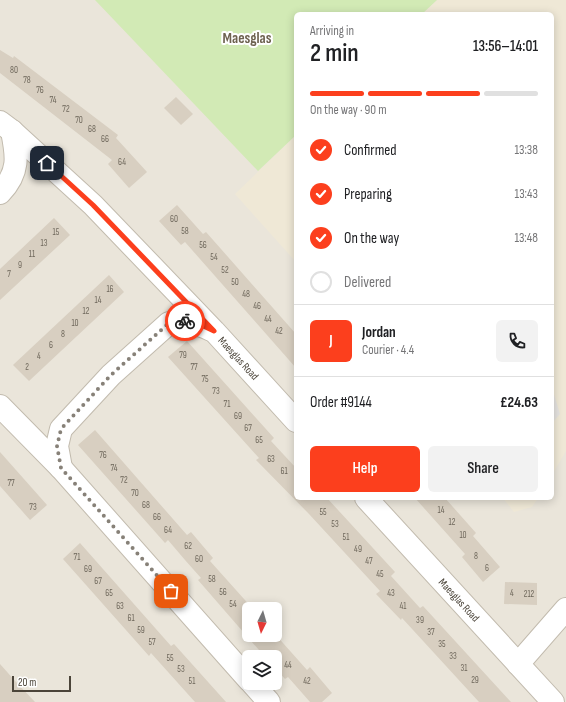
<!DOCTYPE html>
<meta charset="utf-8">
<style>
:root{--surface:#fff;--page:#f2f2f2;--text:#202124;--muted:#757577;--line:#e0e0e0;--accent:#fc3f1d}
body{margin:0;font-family:"Sofia Sans Condensed",sans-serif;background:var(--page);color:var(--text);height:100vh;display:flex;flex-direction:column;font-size:15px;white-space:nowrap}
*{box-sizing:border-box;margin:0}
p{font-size:13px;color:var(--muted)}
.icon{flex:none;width:22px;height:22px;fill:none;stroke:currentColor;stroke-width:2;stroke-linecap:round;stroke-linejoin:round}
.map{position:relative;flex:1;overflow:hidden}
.panel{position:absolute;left:294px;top:12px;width:260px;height:488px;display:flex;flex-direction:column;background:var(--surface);border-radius:6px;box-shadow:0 2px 10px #0003}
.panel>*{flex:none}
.needle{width:26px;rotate:185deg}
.buttons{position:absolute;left:242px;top:602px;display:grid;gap:8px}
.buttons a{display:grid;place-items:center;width:40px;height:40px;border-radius:6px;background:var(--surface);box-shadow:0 2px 10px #0003;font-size:20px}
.scale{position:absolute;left:12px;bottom:10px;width:59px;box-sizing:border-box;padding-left:4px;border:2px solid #4b4439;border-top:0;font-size:11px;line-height:14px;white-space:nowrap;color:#4b4439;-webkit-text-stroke:3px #fff;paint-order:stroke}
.pin{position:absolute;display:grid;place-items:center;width:34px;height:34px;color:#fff;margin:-17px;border-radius:8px;box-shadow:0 2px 6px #0006}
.courier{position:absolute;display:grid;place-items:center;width:40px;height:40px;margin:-20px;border:3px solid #fc3f1d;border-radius:50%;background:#fff;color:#222;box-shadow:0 1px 5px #0007}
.headline em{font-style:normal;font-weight:600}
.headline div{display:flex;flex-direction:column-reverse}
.headline{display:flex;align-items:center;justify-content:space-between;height:68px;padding:0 16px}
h1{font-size:26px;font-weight:600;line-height:30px}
.bar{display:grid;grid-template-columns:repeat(4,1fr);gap:6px 4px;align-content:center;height:48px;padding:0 16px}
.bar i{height:5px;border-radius:3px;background:var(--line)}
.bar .selected{background:var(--accent)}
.bar p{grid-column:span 4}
.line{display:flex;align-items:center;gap:10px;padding:0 16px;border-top:1px solid var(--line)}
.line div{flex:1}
.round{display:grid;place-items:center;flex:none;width:42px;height:42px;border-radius:6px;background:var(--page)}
ol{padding:0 16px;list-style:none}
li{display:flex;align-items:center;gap:12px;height:44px}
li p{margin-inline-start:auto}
li .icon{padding:4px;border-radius:50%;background:var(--accent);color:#fff;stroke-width:4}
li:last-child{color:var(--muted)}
li i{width:22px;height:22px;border:2px solid var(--line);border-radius:50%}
.primary-button{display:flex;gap:8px;margin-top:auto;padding:8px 16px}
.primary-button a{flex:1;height:46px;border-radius:6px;background:var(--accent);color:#fff;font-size:16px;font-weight:600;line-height:46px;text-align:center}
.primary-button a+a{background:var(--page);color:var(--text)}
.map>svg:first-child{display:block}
</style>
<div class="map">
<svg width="566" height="702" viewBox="0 0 566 702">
<rect width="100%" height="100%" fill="#f6f3ec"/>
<path fill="#eae5da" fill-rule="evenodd" d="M 0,0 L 566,0 L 566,702 L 0,702 ZM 296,14 L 552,14 L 552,498 L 296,498 ZM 249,609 L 275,609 L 275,635 L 249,635 ZM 249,657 L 275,657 L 275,683 L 249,683 Z"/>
<g fill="#efe8d6">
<polygon points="437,0 566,0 566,451 552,475 552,14 422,14"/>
<polygon points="296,135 296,262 235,194"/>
<polygon points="503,498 538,498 532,507 514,512"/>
</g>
<polygon fill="#d2eab5" points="95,0 437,0 422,14 296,14 296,135 258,171"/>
<polygon fill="#e5e3e0" points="552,388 560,414 552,423"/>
<g fill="#d8cfc1">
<polygon points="0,50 13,58 14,56 118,135 116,138 147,172 129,188 108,164 112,160 0,73"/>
<polygon points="176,97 193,114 181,125 164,108"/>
<polygon points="177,205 203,234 206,232 296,334 296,368 185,242 181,245 159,221"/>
<polygon points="54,218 70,235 0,300 0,269"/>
<polygon points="109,275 124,292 29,381 13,365"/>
<polygon points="187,341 274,438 271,441 296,468 296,498 327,498 395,572 391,576 420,608 423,606 511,702 479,702 402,618 401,620 376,594 380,591 309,514 256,460 259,458 168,357"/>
<polygon points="95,430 187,535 191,532 213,558 210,561 253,609 249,609 249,635 275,634 307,670 310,667 332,693 322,702 310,702 288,677 285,679 275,668 275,657 265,657 198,580 201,578 185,560 168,540 165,543 78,445"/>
<polygon points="0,452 47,505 30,520 0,486"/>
<polygon points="415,498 445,498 476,533 473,536 500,567 483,582 462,557 465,554"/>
<polygon points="80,543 171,646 174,644 226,702 195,702 151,653 149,656 63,559"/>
<polygon points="505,582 537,583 537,605 504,604"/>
<polygon points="0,664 16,682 35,702 0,702"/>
</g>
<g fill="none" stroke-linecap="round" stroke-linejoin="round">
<g stroke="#c2bbae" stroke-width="24">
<g id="minor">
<path id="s1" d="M 0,122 L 12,131 L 93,205 L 214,331 L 296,421"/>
<path d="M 0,193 C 20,172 17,156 12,131"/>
<polyline points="0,406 61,468 249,680"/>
<path d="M 61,468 L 57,446 L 61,429 L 111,375 L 169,323 C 185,320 196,323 211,330"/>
<path id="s2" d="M 366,498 L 553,702"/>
<polyline points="518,664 566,609"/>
<polyline points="252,683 269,702"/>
</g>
</g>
<use href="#minor" stroke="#fff" stroke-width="22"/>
</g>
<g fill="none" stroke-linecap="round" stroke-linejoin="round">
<polyline stroke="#878178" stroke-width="4" stroke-dasharray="0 7.2" points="171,591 61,468 57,446 61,429 111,375 169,323 185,321"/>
<polyline stroke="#fc3f1d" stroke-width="5" points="47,163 93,205 214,331 195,322 185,321"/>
</g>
<g text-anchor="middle" stroke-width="4" stroke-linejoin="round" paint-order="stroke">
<g font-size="9" fill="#6e675b">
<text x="14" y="73">80</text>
<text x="27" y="83">78</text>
<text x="40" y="93">76</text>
<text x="53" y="103">74</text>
<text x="66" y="112">72</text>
<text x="79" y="123">70</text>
<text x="92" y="132">68</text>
<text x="105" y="142">66</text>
<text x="122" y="165">64</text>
<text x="174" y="222">60</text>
<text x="185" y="234">58</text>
<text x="56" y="235">15</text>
<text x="44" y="246">13</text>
<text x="203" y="248">56</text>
<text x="32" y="257">11</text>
<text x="214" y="260">54</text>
<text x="20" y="268">9</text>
<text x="225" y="273">52</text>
<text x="9" y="277">7</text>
<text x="235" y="285">50</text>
<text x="110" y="292">16</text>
<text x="246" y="297">48</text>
<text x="98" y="303">14</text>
<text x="257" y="309">46</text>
<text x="86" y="314">12</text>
<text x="268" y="322">44</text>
<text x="75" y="326">10</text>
<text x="279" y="334">42</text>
<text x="63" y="337">8</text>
<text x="51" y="348">6</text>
<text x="183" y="358">79</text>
<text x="39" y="359">4</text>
<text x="27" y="370">2</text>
<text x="194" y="370">77</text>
<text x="205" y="382">75</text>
<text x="216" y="394">73</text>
<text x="227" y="407">71</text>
<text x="238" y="419">69</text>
<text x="248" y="431">67</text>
<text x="259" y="443">65</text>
<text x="103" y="458">76</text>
<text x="271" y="462">63</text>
<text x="114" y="471">74</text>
<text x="284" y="474">61</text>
<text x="124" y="483">72</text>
<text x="11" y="486">77</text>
<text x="135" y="496">70</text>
<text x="146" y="508">68</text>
<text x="33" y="510">73</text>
<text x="441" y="513">14</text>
<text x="323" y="515">55</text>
<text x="157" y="520">66</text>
<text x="452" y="525">12</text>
<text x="335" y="527">53</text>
<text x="168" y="533">64</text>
<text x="463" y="538">10</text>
<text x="346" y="540">51</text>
<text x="188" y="549">62</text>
<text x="358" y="552">49</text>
<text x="476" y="559">8</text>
<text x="77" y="560">71</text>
<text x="199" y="562">60</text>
<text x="369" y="564">47</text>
<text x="487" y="571">6</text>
<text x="88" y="572">69</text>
<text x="380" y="577">45</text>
<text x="212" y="582">58</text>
<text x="98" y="584">67</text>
<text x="223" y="595">56</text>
<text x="109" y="596">65</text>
<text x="391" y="596">43</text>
<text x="512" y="596">4</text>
<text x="529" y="597">212</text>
<text x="233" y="607">54</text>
<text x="120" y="609">63</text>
<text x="403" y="609">41</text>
<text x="131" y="621">61</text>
<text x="420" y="623">39</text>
<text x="141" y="633">59</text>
<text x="431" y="635">37</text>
<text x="152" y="645">57</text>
<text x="442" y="647">35</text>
<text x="453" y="659">33</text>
<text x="170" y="661">55</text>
<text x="288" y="668">44</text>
<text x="464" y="671">31</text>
<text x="181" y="672">53</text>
<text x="475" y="683">29</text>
<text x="192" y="684">51</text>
<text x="307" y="684">42</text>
</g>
<g font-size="11" fill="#4b4439" stroke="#fff">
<text dy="4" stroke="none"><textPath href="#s1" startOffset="336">Maesglas Road</textPath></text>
<text dy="4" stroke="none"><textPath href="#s2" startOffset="138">Maesglas Road</textPath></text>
</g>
<g font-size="15" font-weight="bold" fill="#6e6250" stroke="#fff">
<text x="247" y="43">Maesglas</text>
</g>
</g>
</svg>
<div class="buttons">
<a><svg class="needle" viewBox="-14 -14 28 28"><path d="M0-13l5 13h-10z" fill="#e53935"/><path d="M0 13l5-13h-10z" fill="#757577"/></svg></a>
<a><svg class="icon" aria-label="layers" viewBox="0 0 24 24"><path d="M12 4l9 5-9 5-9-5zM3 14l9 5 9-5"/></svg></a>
</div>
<div class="scale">20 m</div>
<div class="pin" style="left:171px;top:591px;background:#ea580c"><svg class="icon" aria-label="bag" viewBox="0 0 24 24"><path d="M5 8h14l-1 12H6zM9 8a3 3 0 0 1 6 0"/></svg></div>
<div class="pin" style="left:47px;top:163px;background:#1f2937"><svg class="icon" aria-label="home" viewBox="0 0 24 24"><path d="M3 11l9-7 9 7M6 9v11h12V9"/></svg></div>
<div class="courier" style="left:185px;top:321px"><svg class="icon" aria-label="bike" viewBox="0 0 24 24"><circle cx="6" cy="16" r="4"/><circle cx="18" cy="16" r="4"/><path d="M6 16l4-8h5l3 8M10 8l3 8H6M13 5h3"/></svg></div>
<section class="panel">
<div class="headline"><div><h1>2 min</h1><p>Arriving in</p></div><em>13:56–14:01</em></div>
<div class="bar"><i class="selected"></i><i class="selected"></i><i class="selected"></i><i></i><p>On the way · 90 m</p></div>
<ol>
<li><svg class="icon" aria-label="check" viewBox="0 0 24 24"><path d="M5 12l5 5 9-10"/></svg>Confirmed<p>13:38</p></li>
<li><svg class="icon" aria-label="check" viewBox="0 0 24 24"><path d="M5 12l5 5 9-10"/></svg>Preparing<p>13:43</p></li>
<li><svg class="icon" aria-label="check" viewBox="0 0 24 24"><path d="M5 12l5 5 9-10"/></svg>On the way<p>13:48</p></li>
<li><i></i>Delivered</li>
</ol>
<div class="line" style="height:72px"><b class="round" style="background:var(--accent);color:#fff">J</b><div><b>Jordan</b><p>Courier · 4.4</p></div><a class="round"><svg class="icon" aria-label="phone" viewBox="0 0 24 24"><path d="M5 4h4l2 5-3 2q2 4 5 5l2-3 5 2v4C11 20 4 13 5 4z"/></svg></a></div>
<div class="line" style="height:52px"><div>Order #9144</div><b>£24.63</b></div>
<div class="primary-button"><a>Help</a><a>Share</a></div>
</section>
</div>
